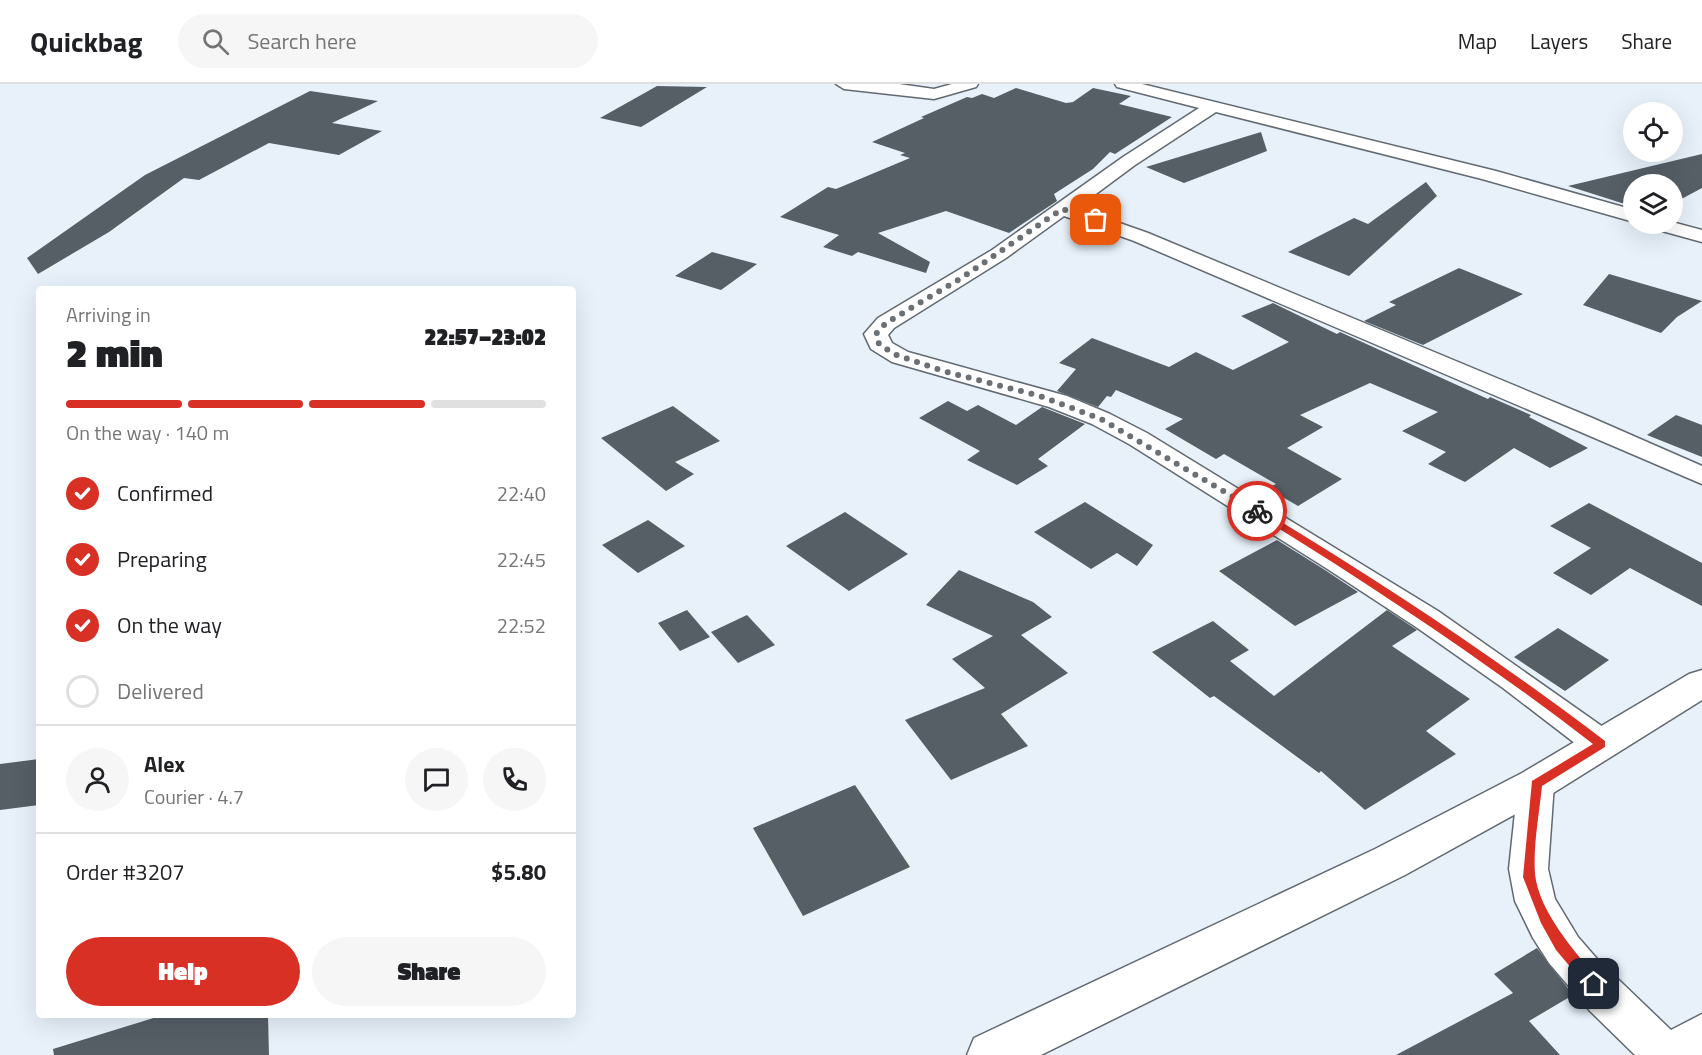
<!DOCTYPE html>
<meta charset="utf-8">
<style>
:root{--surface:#fff;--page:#f6f6f6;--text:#202124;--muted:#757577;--line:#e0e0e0;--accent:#d93025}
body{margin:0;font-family:"Titillium Web",sans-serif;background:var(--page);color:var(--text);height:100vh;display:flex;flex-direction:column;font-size:22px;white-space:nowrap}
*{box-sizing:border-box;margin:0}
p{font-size:20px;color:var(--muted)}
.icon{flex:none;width:33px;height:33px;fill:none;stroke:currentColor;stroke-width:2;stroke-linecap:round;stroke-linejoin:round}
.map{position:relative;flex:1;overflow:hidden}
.side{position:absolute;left:36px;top:202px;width:540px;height:732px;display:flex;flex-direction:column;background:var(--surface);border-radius:6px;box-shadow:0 6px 24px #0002}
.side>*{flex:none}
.buttons{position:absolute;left:1623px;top:18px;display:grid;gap:12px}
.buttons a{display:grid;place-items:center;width:60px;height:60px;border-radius:50%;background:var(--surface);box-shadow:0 6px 24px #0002;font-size:30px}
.pin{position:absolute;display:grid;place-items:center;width:51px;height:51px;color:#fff;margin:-26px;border-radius:12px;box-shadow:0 3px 9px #0006}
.courier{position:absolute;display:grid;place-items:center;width:60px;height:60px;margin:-30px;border:4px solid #d93025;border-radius:50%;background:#fff;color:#222;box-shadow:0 2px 8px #0007}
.head em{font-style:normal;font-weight:800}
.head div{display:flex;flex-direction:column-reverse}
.head{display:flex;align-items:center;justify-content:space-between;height:102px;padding:0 30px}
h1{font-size:39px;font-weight:800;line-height:45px}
.bar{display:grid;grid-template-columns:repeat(4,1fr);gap:9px 6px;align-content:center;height:72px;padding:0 30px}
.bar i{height:8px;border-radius:4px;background:var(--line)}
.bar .on{background:var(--accent)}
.bar p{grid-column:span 4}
.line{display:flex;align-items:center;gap:15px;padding:0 30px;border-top:2px solid var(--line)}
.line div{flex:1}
.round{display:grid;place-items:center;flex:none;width:63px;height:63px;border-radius:32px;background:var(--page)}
ol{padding:0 30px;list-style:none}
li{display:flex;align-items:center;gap:18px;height:66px}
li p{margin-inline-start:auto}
li .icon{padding:6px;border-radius:50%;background:var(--accent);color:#fff;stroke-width:4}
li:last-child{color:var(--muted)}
li i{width:33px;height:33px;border:3px solid var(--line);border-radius:50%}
.button{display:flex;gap:12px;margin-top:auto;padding:12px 30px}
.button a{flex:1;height:69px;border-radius:36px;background:var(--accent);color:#fff;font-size:24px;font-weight:800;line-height:69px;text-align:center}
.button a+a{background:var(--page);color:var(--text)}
header{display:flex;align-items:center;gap:36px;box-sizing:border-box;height:84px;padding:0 30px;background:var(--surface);border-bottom:2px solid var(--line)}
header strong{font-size:28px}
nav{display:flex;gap:33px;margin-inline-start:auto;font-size:21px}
.search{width:420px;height:54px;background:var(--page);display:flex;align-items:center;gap:15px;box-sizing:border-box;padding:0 21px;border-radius:33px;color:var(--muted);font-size:22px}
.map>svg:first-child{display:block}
</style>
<header>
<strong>Quickbag</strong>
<div class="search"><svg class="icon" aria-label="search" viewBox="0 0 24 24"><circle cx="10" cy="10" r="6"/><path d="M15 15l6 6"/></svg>Search here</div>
<nav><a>Map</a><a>Layers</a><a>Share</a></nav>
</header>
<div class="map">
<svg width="1702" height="971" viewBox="0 0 1702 971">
<rect width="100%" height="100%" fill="#e8f1fa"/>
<g fill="#565e66">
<polygon points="657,2 707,3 641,43 600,34"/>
<polygon points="1016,4 1066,19 1073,18 1093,4 1131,12 1119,20 1172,33 1115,70 1110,68 1093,85 1054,110 1057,117 1009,149 946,127 878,149 930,178 926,189 858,168 852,172 823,163 839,151 780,133 828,103 836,105 910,74 900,71 905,69 872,58 924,34 921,33 967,13 972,14 982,10 994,14"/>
<polygon points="310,7 378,17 332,39 382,47 339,71 269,59 199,96 184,94 109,148 38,190 27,174 145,91"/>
<polygon points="1261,48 1267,67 1184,99 1146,83"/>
<polygon points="1702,70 1702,104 1672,120 1672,100 1634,100 1634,121 1631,122 1568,102"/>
<polygon points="1426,98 1437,112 1349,192 1288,168 1354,134 1368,140"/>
<polygon points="712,168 757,180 721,206 675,192"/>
<polygon points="1459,184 1523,210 1423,261 1364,237 1396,221 1389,218"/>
<polygon points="1609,190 1702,217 1677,233 1661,249 1583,221"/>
<polygon points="1273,219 1337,250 1340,248 1488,315 1490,313 1531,331 1529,333 1588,364 1550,384 1514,364 1465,398 1428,380 1446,368 1402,347 1438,328 1370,299 1300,331 1323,343 1287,364 1342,395 1298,422 1267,404 1276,400 1224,370 1216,375 1165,345 1183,335 1116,306 1111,313 1107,312 1098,323 1057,307 1076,285 1059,279 1092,254 1169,283 1196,268 1233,286 1289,258 1241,232"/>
<polygon points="948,317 967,327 978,321 1016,341 1042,323 1085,340 1038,375 1048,382 1017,401 967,376 980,367 919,334"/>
<polygon points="673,322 720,357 675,378 694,390 666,407 601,354"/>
<polygon points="1676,331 1702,341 1702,373 1647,351"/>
<polygon points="1085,418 1153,461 1137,482 1117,469 1091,485 1034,448"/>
<polygon points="1589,419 1702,479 1702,522 1630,484 1591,511 1553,489 1591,464 1550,442"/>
<polygon points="845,428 908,470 849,507 786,462"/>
<polygon points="648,436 685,462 638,489 602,461"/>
<polygon points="1277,456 1325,486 1358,508 1295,542 1219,487"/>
<polygon points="959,486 1033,518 1052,533 1021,551 1068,589 1001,630 1028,662 951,696 905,636 985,604 952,575 993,552 926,521"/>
<polygon points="687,526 710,553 680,567 658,539"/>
<polygon points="1387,526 1417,546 1392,562 1470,615 1426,647 1456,670 1365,726 1321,687 1319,689 1214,612 1210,614 1152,568 1213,537 1249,566 1230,577 1274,612"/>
<polygon points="747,531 775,561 738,579 711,548"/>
<polygon points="1558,544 1609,576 1565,607 1514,573"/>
<polygon points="39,675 39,721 0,726 0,680"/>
<polygon points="855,701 910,783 803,832 753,744"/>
<polygon points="1537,864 1573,911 1529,937 1560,971 1396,971 1513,909 1494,890"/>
<polygon points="160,932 268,932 269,971 54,971 53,965"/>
</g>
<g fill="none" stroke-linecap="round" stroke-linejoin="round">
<g stroke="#616971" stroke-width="3">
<g id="minor">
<polygon points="836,0 899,0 934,5 952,0 978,0 976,3 934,15 844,5"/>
<polygon points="1115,0 1142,0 1496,87 1634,126 1634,138 1482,95 1216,28 1135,81 1077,124 1148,149 1590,333 1702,382 1702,400 1134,157 1064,132 1006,174 894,244 888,251 892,259 908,268 1067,312 1110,330 1147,349 1438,527 1613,650 1619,660 1613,670 1601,673 1589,670 1503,604 1416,543 1326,484 1129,360 1092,340 1049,323 892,278 871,265 864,250 878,234 992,166 1123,73 1199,24 1117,3"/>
<polygon points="1672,138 1702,146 1702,158 1651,144 1648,140"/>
<polygon points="1536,686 1549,690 1554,700 1548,785 1555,815 1578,853 1598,876 1671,946 1702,930 1702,971 1635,971 1590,927 1549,879 1533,854 1515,817 1509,785 1518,700 1523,690"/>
</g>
</g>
<g stroke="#616971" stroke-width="3">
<polygon id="trunk" points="1702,586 1702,616 1550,711 1405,791 1041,971 967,971 974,954 1375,765 1522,689 1689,590"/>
</g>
<use href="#minor" fill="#fff" fill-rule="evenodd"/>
<use href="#trunk" fill="#fff" fill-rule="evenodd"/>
</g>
<path fill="#d93025" d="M 1254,425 L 1260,425 C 1379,497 1495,573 1605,657 L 1605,663 L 1542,702 C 1539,731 1533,762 1535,790 C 1539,828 1575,868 1599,896 L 1601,900 L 1599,905 L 1594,907 L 1589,905 L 1556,866 L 1541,839 L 1523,793 L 1532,697 L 1593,660 C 1484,576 1371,501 1254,429 Z"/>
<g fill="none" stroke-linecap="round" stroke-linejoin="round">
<polyline stroke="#6b7075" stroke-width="6" stroke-dasharray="0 10.8" points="1096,136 1062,125 963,193 886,239 876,250 879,260 894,270 943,287 1040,312 1101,335 1257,427"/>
</g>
</svg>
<div class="buttons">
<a><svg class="icon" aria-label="locate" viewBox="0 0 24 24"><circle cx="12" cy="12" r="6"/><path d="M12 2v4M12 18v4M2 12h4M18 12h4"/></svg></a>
<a><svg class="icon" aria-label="layers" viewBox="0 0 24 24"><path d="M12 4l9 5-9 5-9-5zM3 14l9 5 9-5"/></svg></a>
</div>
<div class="pin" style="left:1096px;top:136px;background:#ea580c"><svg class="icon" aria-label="bag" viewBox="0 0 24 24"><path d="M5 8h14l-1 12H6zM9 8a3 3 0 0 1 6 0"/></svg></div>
<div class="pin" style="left:1594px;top:900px;background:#1f2937"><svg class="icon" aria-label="home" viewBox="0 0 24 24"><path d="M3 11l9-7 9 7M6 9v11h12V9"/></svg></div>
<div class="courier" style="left:1257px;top:427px"><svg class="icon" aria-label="bike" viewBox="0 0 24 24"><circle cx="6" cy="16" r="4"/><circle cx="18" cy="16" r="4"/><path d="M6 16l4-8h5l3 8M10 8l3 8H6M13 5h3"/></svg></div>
<section class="side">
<div class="head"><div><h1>2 min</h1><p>Arriving in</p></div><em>22:57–23:02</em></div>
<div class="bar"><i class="on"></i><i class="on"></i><i class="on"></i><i></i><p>On the way · 140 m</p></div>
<ol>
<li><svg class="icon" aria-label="check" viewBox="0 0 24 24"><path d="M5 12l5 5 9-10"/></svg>Confirmed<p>22:40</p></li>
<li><svg class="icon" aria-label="check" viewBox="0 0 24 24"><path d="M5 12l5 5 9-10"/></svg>Preparing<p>22:45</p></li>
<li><svg class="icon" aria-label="check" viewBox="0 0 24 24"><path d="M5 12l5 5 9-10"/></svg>On the way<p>22:52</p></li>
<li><i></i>Delivered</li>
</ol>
<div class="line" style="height:108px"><a class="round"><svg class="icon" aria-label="person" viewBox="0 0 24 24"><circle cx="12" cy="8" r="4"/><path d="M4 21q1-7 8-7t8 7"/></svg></a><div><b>Alex</b><p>Courier · 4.7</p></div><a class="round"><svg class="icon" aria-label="chat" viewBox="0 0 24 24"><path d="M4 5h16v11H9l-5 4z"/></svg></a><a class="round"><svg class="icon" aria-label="phone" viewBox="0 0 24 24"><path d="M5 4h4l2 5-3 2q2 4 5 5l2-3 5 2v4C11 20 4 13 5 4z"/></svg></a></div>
<div class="line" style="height:78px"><div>Order #3207</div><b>$5.80</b></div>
<div class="button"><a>Help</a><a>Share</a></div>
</section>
</div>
